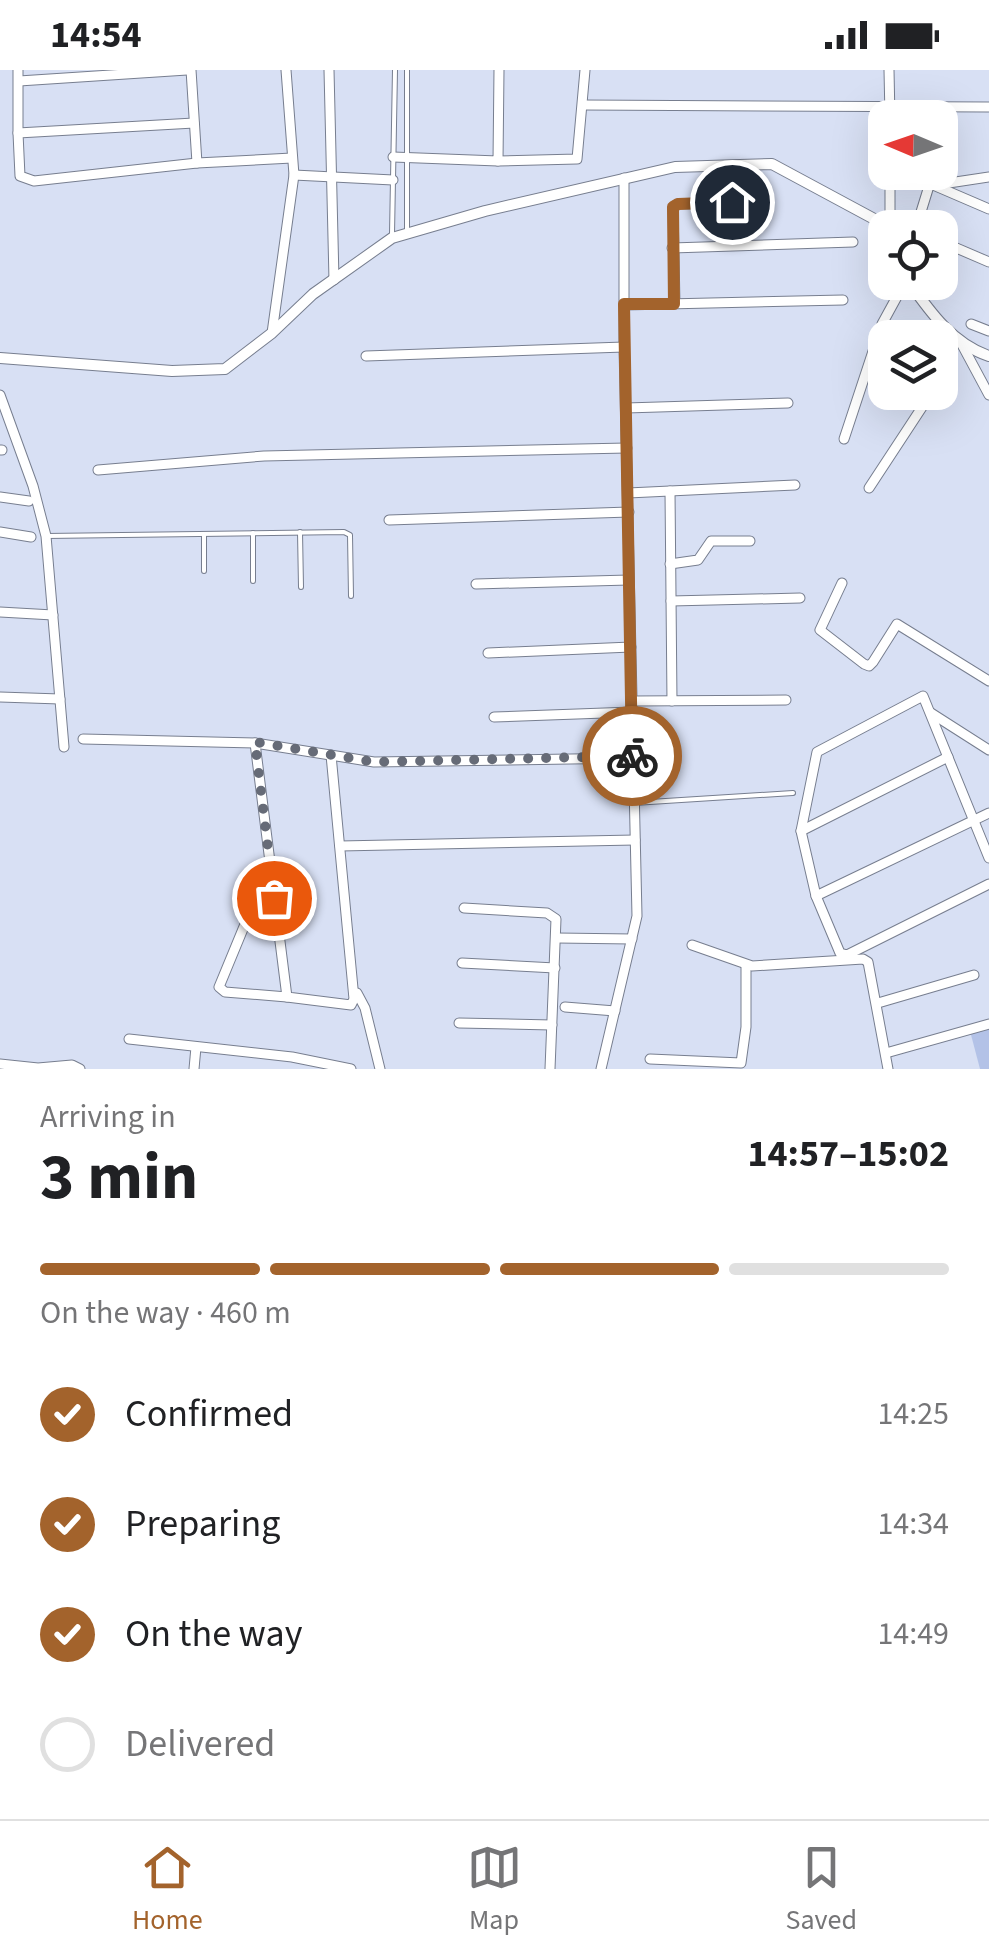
<!DOCTYPE html>
<meta charset="utf-8">
<style>
:root{--surface:#fff;--page:#f6f6f6;--text:#202124;--muted:#757577;--line:#e0e0e0;--accent:#a3632c}
body{margin:0;font-family:"Source Sans 3",sans-serif;background:var(--page);color:var(--text);height:100vh;display:flex;flex-direction:column;font-size:38px;white-space:nowrap}
*{box-sizing:border-box;margin:0}
p{font-size:32px;color:var(--muted)}
.icon{flex:none;width:55px;height:55px;fill:none;stroke:currentColor;stroke-width:2;stroke-linecap:round;stroke-linejoin:round}
.map{position:relative;height:999px;overflow:hidden}
.sheet{display:flex;flex-direction:column;background:var(--surface);flex:1}
.sheet>*{flex:none}
.needle{width:65px;rotate:272deg}
.tools{position:absolute;left:868px;top:30px;display:grid;gap:20px}
.tools a{display:grid;place-items:center;width:90px;height:90px;border-radius:20px;background:var(--surface);box-shadow:0 10px 40px #0002;font-size:50px}
.pin{position:absolute;display:grid;place-items:center;width:85px;height:85px;color:#fff;margin:-42px;border:5px solid #fff;border-radius:50%;box-shadow:0 2px 10px #0007}
.courier{position:absolute;display:grid;place-items:center;width:100px;height:100px;margin:-50px;border:8px solid #a3632c;border-radius:50%;background:#fff;color:#222;box-shadow:0 2px 12px #0007}
.headline em{font-style:normal;font-weight:700}
.headline div{display:flex;flex-direction:column-reverse}
.headline{display:flex;align-items:center;justify-content:space-between;height:170px;padding:0 40px}
h1{font-size:65px;font-weight:700;line-height:75px}
.bar{display:grid;grid-template-columns:repeat(4,1fr);gap:15px 10px;align-content:center;height:120px;padding:0 40px}
.bar i{height:12px;border-radius:8px;background:var(--line)}
.bar .active{background:var(--accent)}
.bar p{grid-column:span 4}
ol{padding:0 40px;list-style:none}
li{display:flex;align-items:center;gap:30px;height:110px}
li p{margin-inline-start:auto}
li .icon{padding:10px;border-radius:50%;background:var(--accent);color:#fff;stroke-width:4}
li:last-child{color:var(--muted)}
li i{width:55px;height:55px;border:5px solid var(--line);border-radius:50%}
.status{display:flex;justify-content:space-between;align-items:center;height:70px;padding:0 50px;background:var(--surface);direction:ltr}
.status svg{height:28px;fill:currentColor}
.menu{display:flex;justify-content:space-around;align-items:center;height:140px;border-top:2px solid var(--line);background:var(--surface);font-size:28px;color:var(--muted)}
.menu a{display:grid;justify-items:center;gap:5px}
.menu .active{color:var(--accent)}
.map>svg:first-child{display:block}
</style>
<div class="status"><b>14:54</b><svg viewBox="0 0 49 12"><path d="M0 12V9h3v3zM5 12V6h3v6zM10 12V3h3v9zM15 12V0h3v12zM26 1h20v11H26zM47 4h2v5h-2z"/></svg></div>
<div class="map">
<svg width="989" height="999" viewBox="0 0 989 999">
<rect width="100%" height="100%" fill="#d8e0f4"/>
<polygon fill="#b3c2e7" points="989,957 989,999 980,999 970,961"/>
<g fill="none" stroke-linecap="round" stroke-linejoin="round">
<g stroke="#777e8f" stroke-width="6">
<g id="service">
<polyline points="407,160 407,0"/>
<polyline points="392,164 395,0"/>
<polyline points="300,462 301,517"/>
<polyline points="253,463 253,511"/>
<polyline points="204,464 204,501"/>
<polyline points="46,466 344,462 350,465 351,526"/>
<polyline points="634,733 793,723"/>
</g>
</g>
<g stroke="#777e8f" stroke-width="11">
<g id="minor">
<polyline points="18,0 18,63"/>
<polyline points="191,0 197,93"/>
<polyline points="329,0 334,210"/>
<polyline points="889,0 890,48"/>
<polyline points="19,11 187,0"/>
<polyline points="583,35 989,37"/>
<polyline points="194,53 18,63 20,106 34,111 197,93 292,88"/>
<polyline points="393,87 498,91 499,0"/>
<polyline points="498,91 577,89 585,0"/>
<polyline points="903,102 989,139"/>
<polyline points="294,105 393,110"/>
<polyline points="890,156 890,102"/>
<polyline points="916,158 929,116 989,107"/>
<polyline points="940,171 989,192"/>
<polyline points="672,178 853,172"/>
<polyline points="675,234 673,137 678,134 759,132"/>
<polyline points="624,235 843,230"/>
<polyline points="971,254 989,261"/>
<polyline points="272,263 294,105 286,0"/>
<polyline points="960,271 989,325"/>
<polyline points="366,286 624,277"/>
<polyline points="940,306 957,269"/>
<polyline points="0,325 33,416 46,466 64,677"/>
<polyline points="626,338 788,333"/>
<polyline points="844,369 882,254 905,212"/>
<polyline points="0,380 2,380"/>
<polyline points="98,400 264,386 627,378"/>
<polyline points="869,418 932,322"/>
<polyline points="670,421 672,631"/>
<polyline points="628,423 795,415"/>
<polyline points="0,427 29,431"/>
<polyline points="389,450 629,442"/>
<polyline points="0,462 31,467"/>
<polyline points="670,494 698,490 711,471 750,471"/>
<polyline points="842,513 820,560 864,594 869,596 873,592 897,554 989,611"/>
<polyline points="476,514 629,510"/>
<polyline points="671,531 800,528"/>
<polyline points="0,542 53,545"/>
<polyline points="488,583 631,577"/>
<polyline points="0,627 60,629"/>
<polyline points="632,631 786,630"/>
<polyline points="931,643 989,680"/>
<polyline points="494,647 632,642"/>
<polyline points="83,669 255,673 374,692 633,688"/>
<polyline points="255,673 287,927 351,935 354,929 331,685"/>
<polyline points="801,761 948,687"/>
<polyline points="340,776 635,770"/>
<polyline points="989,788 923,626 817,682 801,761 816,826 840,883 847,885 989,814"/>
<polyline points="269,796 219,917 225,922 287,927"/>
<polyline points="816,826 989,743"/>
<polyline points="464,838 547,843 556,849 550,999"/>
<polyline points="557,868 632,869"/>
<polyline points="692,875 752,896 863,889 868,892 888,999"/>
<polyline points="462,893 555,898"/>
<polyline points="357,923 365,938 380,999"/>
<polyline points="878,933 974,905"/>
<polyline points="565,937 615,941"/>
<polyline points="459,953 552,955"/>
<polyline points="129,969 292,987 351,999"/>
<polyline points="886,983 989,954"/>
<polyline points="650,989 741,993 746,957 746,896"/>
<polyline points="0,994 38,998 72,995 80,999"/>
<polyline points="194,999 196,977"/>
<polyline points="601,999 637,846 624,277 624,108"/>
</g>
</g>
<g stroke="#777e8f" stroke-width="12">
<g id="tertiary">
<path d="M 909,212 C 930,242 953,274 989,286"/>
<polyline points="0,288 172,301 225,299 272,263 313,224 392,168 485,141 675,97 772,94 891,158"/>
</g>
</g>
<use href="#service" stroke="#fff" stroke-width="4"/>
<use href="#minor" stroke="#fff" stroke-width="9"/>
<use href="#tertiary" stroke="#fff" stroke-width="10"/>
</g>
<g fill="none" stroke-linecap="round" stroke-linejoin="round">
<polyline stroke="#666b77" stroke-width="10" stroke-dasharray="0 18" points="274,828 255,672 374,692 632,686"/>
<polyline stroke="#a3632c" stroke-width="12" points="632,686 624,234 674,234 673,137 678,134 732,132"/>
</g>
</svg>
<div class="tools">
<a><svg class="needle" viewBox="-14 -14 28 28"><path d="M0-13l5 13h-10z" fill="#e53935"/><path d="M0 13l5-13h-10z" fill="#757577"/></svg></a>
<a><svg class="icon" aria-label="locate" viewBox="0 0 24 24"><circle cx="12" cy="12" r="6"/><path d="M12 2v4M12 18v4M2 12h4M18 12h4"/></svg></a>
<a><svg class="icon" aria-label="layers" viewBox="0 0 24 24"><path d="M12 4l9 5-9 5-9-5zM3 14l9 5 9-5"/></svg></a>
</div>
<div class="pin" style="left:274px;top:828px;background:#ea580c"><svg class="icon" aria-label="bag" viewBox="0 0 24 24"><path d="M5 8h14l-1 12H6zM9 8a3 3 0 0 1 6 0"/></svg></div>
<div class="pin" style="left:732px;top:132px;background:#1f2937"><svg class="icon" aria-label="home" viewBox="0 0 24 24"><path d="M3 11l9-7 9 7M6 9v11h12V9"/></svg></div>
<div class="courier" style="left:632px;top:686px"><svg class="icon" aria-label="bike" viewBox="0 0 24 24"><circle cx="6" cy="16" r="4"/><circle cx="18" cy="16" r="4"/><path d="M6 16l4-8h5l3 8M10 8l3 8H6M13 5h3"/></svg></div>
</div>
<section class="sheet">
<div class="headline"><div><h1>3 min</h1><p>Arriving in</p></div><em>14:57–15:02</em></div>
<div class="bar"><i class="active"></i><i class="active"></i><i class="active"></i><i></i><p>On the way · 460 m</p></div>
<ol>
<li><svg class="icon" aria-label="check" viewBox="0 0 24 24"><path d="M5 12l5 5 9-10"/></svg>Confirmed<p>14:25</p></li>
<li><svg class="icon" aria-label="check" viewBox="0 0 24 24"><path d="M5 12l5 5 9-10"/></svg>Preparing<p>14:34</p></li>
<li><svg class="icon" aria-label="check" viewBox="0 0 24 24"><path d="M5 12l5 5 9-10"/></svg>On the way<p>14:49</p></li>
<li><i></i>Delivered</li>
</ol>
</section>
<nav class="menu">
<a class="active"><svg class="icon" aria-label="home" viewBox="0 0 24 24"><path d="M3 11l9-7 9 7M6 9v11h12V9"/></svg>Home</a>
<a><svg class="icon" aria-label="map" viewBox="0 0 24 24"><path d="M3 6l6-2 6 2 6-2v14l-6 2-6-2-6 2zM9 4v14M15 6v14"/></svg>Map</a>
<a><svg class="icon" aria-label="saved" viewBox="0 0 24 24"><path d="M7 4h10v16l-5-4-5 4z"/></svg>Saved</a>
</nav>
